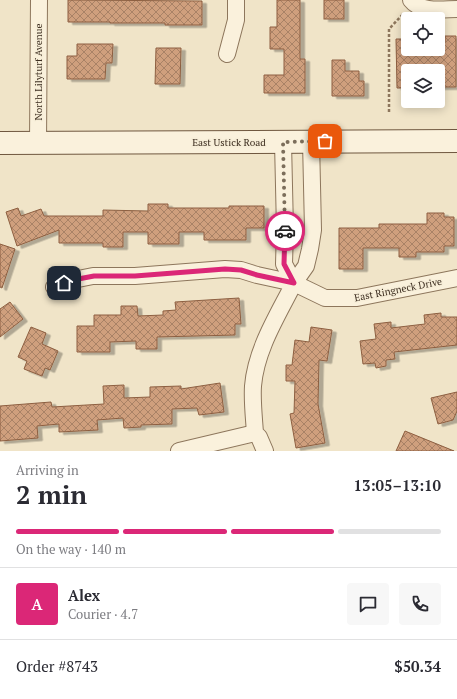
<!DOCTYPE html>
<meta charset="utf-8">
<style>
:root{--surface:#fff;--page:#f7f7f7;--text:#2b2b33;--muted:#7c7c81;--line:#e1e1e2;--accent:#db2777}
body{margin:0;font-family:"PT Serif",serif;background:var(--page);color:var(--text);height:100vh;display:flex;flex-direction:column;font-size:15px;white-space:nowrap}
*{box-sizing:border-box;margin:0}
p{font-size:13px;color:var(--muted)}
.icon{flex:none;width:22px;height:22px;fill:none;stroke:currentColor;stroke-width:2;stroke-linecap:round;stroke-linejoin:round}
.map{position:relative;height:451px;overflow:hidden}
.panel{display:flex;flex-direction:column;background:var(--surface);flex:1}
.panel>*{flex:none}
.controls{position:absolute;left:401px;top:12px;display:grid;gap:8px}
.controls a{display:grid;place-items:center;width:44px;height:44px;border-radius:4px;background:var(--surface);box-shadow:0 2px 10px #0003;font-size:20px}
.pin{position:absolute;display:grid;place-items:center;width:34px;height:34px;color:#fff;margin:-17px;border-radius:8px;box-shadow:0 2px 6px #0006}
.courier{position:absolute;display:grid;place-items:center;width:40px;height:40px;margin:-20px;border:3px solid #db2777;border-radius:50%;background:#fff;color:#222;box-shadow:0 1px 5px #0007}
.headline em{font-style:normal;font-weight:700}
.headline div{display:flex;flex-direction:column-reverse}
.headline{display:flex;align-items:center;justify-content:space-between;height:68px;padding:0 16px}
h1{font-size:26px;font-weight:700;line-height:30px}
.bar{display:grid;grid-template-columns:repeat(4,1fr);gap:6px 4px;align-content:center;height:48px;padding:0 16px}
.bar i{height:5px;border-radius:3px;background:var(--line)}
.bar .selected{background:var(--accent)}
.bar p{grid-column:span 4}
.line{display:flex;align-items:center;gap:10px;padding:0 16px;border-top:1px solid var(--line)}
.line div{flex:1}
.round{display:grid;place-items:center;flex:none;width:42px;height:42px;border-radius:4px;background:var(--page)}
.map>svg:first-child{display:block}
</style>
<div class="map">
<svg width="457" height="451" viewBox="0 0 457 451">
<defs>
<pattern id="building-cross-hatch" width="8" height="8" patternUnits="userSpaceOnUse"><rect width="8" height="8" fill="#cf9f7d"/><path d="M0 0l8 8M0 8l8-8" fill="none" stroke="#a98266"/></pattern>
<filter id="shadow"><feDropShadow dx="4.5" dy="2.5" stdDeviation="0" flood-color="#0004"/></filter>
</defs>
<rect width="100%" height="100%" fill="#f0e4c8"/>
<g fill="url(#building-cross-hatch)" stroke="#8d5f41" filter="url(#shadow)">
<polygon points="68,0 202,1 202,25 165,25 165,23 110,23 110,22 68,22"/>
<polygon points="277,0 300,0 300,59 305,59 305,93 264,93 264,75 284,75 284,49 270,49 270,27 277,27"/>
<rect x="324" y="0" width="20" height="19"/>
<polygon points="445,36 456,36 456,87 438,87 438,71 408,71 408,88 397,88 396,39 408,39 408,49 438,49 438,42 445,42"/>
<polygon points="77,44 113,44 112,63 106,63 105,79 67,79 67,56 77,56"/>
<polygon points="156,48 181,48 180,84 155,84"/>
<polygon points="332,60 345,60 345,71 359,71 359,81 364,81 364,96 332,96"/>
<polygon points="148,204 168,204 168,208 229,208 229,206 264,206 264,228 246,228 246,240 204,240 204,232 179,232 179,244 148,244 148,232 123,232 123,247 103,247 103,243 59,243 59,230 17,246 6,212 18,208 21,216 41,209 44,216 103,216 103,210 148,211"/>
<polygon points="427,213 444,213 444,217 454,217 454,246 444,246 444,252 416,252 416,257 399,257 399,248 363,248 363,269 339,269 339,228 379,228 379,224 427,224"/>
<polygon points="0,244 15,249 2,288 0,287"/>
<polygon points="239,298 241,324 235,324 235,335 157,337 157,349 136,349 136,341 110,342 110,352 77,352 77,326 94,326 94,315 121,315 121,306 137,306 138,316 163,315 163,311 176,310 175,302"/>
<polygon points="10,302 23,319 0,337 0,309"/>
<polygon points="441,313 441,317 457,317 457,345 394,352 395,359 386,360 386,366 376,368 375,363 363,364 360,341 376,339 374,324 391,322 391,328 425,324 424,315"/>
<polygon points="31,327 46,333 42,344 58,351 50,370 45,368 42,376 24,369 27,361 18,357"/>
<polygon points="311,327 332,330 327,361 319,360 318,404 325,443 296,448 290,414 294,413 295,381 286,381 286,365 292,365 295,340 309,342"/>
<polygon points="220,383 224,412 199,415 197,408 172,409 172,424 141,425 141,427 124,428 123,418 97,420 98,430 59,432 59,424 37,426 38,438 0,441 0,406 51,402 52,407 104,404 103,386 124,385 124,398 150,397 150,387 181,386 181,389"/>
<polygon points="457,392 457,411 453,420 438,424 431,398"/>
<polygon points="405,431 454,451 396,451"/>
</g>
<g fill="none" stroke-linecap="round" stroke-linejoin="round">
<g stroke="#8d765c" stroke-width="18">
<g id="minor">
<path d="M 411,0 C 421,13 443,9 457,9"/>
<polyline points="227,54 236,20 236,0"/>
<polyline points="283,142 285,230 284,264 294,283 306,266 310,249 313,230 311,141"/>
<polyline points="38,143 39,0"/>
<polyline points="54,287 73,280 93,276 135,276 225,269 241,270 257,275 294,283 325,298 357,298 457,278"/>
<polyline points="179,451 255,433"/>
<path d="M 265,451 L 259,437 L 255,433 C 254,418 252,401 253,386 C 256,349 278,315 294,283"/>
</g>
</g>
<g stroke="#6f573f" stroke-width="24">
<polyline id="secondary" points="0,143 457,141"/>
</g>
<polyline stroke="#8d765c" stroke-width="2.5" stroke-dasharray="3 2" stroke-linecap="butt" points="389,112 389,29 404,13"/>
<use href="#minor" stroke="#faf1dc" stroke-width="16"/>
<use href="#secondary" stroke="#faf1dc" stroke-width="22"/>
</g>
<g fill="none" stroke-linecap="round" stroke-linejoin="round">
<polyline stroke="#7c6e5b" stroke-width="4" stroke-dasharray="0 7.2" points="285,231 283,142 325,141"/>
<polyline stroke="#db2777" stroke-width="5" points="64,283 73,280 94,276 135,276 225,269 241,270 257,275 294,283 284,264 285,231"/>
</g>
<g text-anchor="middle" stroke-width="3" stroke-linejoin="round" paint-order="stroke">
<g font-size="10" fill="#3d2e20" stroke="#f7eed8">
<text transform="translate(38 72) rotate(-90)" y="4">North Lilyturf Avenue</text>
<text x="229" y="146">East Ustick Road</text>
<text transform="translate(398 289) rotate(-11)" y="4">East Ringneck Drive</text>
</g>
</g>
</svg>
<div class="controls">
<a><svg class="icon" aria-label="locate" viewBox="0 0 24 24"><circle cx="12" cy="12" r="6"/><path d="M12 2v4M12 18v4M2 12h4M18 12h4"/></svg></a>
<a><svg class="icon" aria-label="layers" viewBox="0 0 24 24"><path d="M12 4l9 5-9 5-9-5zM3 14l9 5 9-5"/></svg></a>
</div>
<div class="pin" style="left:325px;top:141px;background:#ea580c"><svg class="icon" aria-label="bag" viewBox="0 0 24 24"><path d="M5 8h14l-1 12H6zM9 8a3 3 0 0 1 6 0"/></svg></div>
<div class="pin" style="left:64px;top:283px;background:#1f2937"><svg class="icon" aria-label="home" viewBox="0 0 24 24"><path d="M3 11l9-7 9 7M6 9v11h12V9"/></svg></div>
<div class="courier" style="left:285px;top:231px"><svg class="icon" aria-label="car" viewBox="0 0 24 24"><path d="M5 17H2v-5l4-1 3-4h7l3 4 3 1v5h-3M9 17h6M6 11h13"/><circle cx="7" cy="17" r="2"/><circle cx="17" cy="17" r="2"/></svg></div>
</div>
<section class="panel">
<div class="headline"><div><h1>2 min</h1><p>Arriving in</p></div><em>13:05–13:10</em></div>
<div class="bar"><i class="selected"></i><i class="selected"></i><i class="selected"></i><i></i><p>On the way · 140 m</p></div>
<div class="line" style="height:72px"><b class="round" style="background:var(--accent);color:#fff">A</b><div><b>Alex</b><p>Courier · 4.7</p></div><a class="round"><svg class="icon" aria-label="chat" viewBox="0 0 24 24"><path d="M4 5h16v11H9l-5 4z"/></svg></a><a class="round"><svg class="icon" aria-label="phone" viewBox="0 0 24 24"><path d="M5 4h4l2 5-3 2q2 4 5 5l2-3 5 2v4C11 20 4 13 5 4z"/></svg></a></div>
<div class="line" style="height:52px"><div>Order #8743</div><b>$50.34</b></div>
</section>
